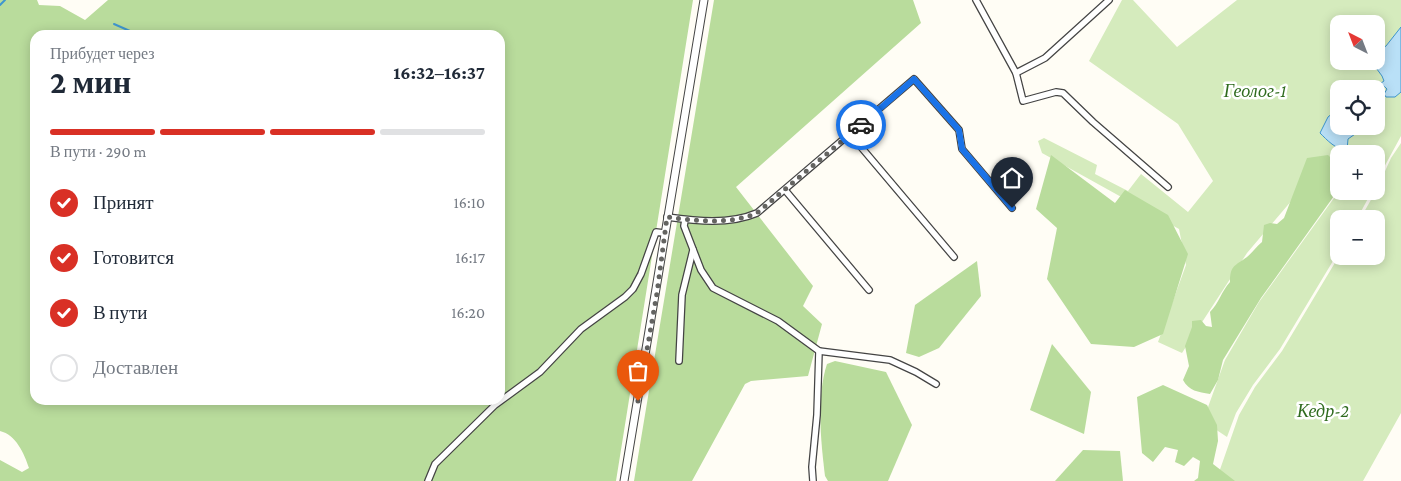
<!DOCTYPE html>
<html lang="ru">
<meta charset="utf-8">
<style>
:root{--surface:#fff;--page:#f2f2f3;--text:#1f2937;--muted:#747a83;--line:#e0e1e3;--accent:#d93025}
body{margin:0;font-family:"Crimson Pro",serif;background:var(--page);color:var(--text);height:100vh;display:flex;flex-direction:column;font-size:19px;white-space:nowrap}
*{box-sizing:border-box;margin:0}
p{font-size:16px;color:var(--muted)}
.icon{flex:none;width:28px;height:28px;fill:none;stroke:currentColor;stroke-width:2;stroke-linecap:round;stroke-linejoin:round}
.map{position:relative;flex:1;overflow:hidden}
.panel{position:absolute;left:30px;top:30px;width:475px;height:375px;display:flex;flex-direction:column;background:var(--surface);border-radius:15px;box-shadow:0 2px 12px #0003}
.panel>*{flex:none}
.needle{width:32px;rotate:318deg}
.buttons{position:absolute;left:1330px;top:15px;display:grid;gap:10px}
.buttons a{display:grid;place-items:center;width:55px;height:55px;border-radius:10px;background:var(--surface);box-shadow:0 2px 12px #0003;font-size:25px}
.pin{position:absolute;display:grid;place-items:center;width:42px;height:42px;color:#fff;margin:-51px -21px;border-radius:50% 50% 50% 0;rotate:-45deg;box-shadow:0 0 5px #0007}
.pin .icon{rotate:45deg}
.courier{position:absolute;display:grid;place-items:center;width:50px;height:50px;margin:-25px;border:4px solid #1a73e8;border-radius:50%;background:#fff;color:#222;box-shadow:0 1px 6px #0007}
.headline em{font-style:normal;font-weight:700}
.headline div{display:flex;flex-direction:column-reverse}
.headline{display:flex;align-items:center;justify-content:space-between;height:85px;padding:0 20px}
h1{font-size:32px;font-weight:700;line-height:38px}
.bar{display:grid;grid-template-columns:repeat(4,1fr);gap:8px 5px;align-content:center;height:60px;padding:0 20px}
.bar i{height:6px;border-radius:4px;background:var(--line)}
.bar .on{background:var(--accent)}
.bar p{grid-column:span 4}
ol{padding:0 20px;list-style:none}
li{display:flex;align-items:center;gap:15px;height:55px}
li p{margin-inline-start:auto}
li .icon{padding:5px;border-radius:50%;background:var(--accent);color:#fff;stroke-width:4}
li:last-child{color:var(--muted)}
li i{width:28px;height:28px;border:2px solid var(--line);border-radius:50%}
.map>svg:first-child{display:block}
</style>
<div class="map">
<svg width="1401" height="481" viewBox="0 0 1401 481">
<rect width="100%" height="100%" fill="#fffdf5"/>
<g fill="#d5ebbd" fill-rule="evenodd">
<path d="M 1122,0 L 1133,0 L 1177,47 L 1237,0 L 1401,0 L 1401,136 L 1376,182 L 1376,154 L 1339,154 L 1339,181 L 1323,161 L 1304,186 L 1247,253 L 1182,353 L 1158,342 L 1186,265 L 1179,229 L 1042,153 L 1038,141 L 1044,138 L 1097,165 L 1095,174 L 1128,191 L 1141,174 L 1188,212 L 1213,181 L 1178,124 L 1089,61 ZM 1339,24 L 1376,24 L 1376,61 L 1339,61 ZM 1339,89 L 1376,89 L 1376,126 L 1339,126 Z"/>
<polygon points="1401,143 1401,413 1363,481 1216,481 1239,415 1255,387 1282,351 1339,256 1376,256 1376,219 1360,219 1376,191 1391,158"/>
<polygon points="1339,191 1372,191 1357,219 1339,219 1339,251 1280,349 1253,385 1236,413 1227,437 1203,421 1225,360 1259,302"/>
</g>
<g fill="#b9dc9c" fill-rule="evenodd">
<path d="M 0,0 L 37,0 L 39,5 L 60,6 L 85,20 L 108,0 L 693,0 L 616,481 L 0,481 L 0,460 L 22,472 L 29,468 C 24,453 16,435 0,431 ZM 35,35 L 500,35 L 500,400 L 35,400 Z"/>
<polygon points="714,0 913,0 921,23 736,187 813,286 803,306 822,324 808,376 751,381 745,384 692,481 634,481"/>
<polygon points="1051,155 1115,203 1125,190 1168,215 1188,254 1163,334 1134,347 1091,344 1047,279 1057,228 1036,209"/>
<path d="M 1328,155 L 1336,163 L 1335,177 L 1339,189 L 1261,298 L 1223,360 L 1218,380 L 1210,394 C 1198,392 1189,391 1183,380 L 1189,366 L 1185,346 L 1192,327 L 1192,321 L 1201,320 L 1206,326 L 1212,327 L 1210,312 C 1219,303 1221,292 1230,282 C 1230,265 1235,266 1247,257 C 1252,253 1256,247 1262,242 L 1264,225 L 1270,223 L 1277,224 L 1284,218 L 1307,158 Z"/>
<polygon points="977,261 981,296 939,348 919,357 906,353 915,305"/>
<polygon points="1052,344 1091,392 1084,434 1030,410"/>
<path d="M 835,361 L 886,372 L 912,425 L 888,481 L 828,481 L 825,476 C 821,443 816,397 827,364 Z"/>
<polygon points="1163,385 1207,405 1217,425 1218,441 1213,464 1235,481 1194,481 1198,478 1200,461 1193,457 1184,466 1175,462 1178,450 1165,447 1153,462 1142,453 1137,397"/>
<polygon points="1083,450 1120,451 1123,481 1055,481"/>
</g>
<g fill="#b9e0f7" stroke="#3f96cf">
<polygon points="1401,27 1401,92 1395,97 1386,97 1384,94 1387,89 1381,83 1384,81 1382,76 1371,61 1376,61 1376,53 1386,46"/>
<path d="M 1339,108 L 1339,126 L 1360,126 L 1358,132 L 1348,139 L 1347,150 C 1336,150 1327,140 1320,133 L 1328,117 Z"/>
</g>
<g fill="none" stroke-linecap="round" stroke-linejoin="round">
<g stroke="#3f96cf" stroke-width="2">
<polyline points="0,5 5,0"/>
<polyline points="114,24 139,35"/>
</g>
<g stroke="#444" stroke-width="8">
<g id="minor">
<polyline points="976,0 1016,73 1023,101 1056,92 1063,93 1093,122 1168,187"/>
<polyline points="1016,73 1045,58 1109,0"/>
<polyline points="850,134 954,257"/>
<polyline points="785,190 869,290"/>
<path d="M 667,217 C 696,221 729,225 757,213 L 914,79 L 959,130 L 962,149 L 1012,208"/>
<polyline points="685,220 684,226 701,270 713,288 778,321 819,351 890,360 916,372 936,384"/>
<polyline points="679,361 682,295 693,250"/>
<polyline points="428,481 435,464 495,405 540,372 581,329 625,297 633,289 641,274 656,232 664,233"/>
<polyline points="813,481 812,467 817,415 819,351"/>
</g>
</g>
<g stroke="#444" stroke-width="9">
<polyline id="tertiary" points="624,481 704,0"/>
</g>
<use href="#minor" stroke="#fff" stroke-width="5.5"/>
<use href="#tertiary" stroke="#fff" stroke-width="7"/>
</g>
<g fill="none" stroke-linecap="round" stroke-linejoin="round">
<path stroke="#646461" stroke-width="5" stroke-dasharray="0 9" d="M 638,401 L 657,293 L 667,217 C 696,221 729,225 757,213 L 861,125"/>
<polyline stroke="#1a73e8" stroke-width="6" points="861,125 914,79 959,130 962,149 1012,208"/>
</g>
<g text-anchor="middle" stroke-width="5" stroke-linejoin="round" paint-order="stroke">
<g font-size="18" font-style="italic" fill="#2f6b1f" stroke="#fff">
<text x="1255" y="97">Геолог-1</text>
<text x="1323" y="417">Кедр-2</text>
</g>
</g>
</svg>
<div class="buttons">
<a><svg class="needle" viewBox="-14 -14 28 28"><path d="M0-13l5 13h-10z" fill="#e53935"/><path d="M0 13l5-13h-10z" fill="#747a83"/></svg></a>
<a><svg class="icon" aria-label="locate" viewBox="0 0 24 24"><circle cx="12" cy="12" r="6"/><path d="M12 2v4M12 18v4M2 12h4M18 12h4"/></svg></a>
<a>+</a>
<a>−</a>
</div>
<div class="pin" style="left:638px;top:401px;background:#ea580c"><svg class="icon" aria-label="bag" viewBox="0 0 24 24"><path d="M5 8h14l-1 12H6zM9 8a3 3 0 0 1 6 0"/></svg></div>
<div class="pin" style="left:1012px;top:208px;background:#1f2937"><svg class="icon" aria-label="home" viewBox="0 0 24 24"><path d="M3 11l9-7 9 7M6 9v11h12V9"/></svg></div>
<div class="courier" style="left:861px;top:125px"><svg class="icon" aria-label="car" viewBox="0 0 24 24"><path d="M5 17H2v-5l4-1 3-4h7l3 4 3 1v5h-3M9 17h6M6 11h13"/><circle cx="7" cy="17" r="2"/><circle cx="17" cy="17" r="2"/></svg></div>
<section class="panel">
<div class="headline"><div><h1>2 мин</h1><p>Прибудет через</p></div><em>16:32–16:37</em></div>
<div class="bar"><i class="on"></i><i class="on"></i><i class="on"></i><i></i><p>В пути · 290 m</p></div>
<ol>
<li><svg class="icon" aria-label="check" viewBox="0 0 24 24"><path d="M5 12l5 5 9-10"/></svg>Принят<p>16:10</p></li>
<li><svg class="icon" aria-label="check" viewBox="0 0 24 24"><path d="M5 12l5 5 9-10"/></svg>Готовится<p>16:17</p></li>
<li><svg class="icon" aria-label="check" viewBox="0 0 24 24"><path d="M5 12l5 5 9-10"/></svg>В пути<p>16:20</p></li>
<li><i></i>Доставлен</li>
</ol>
</section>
</div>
